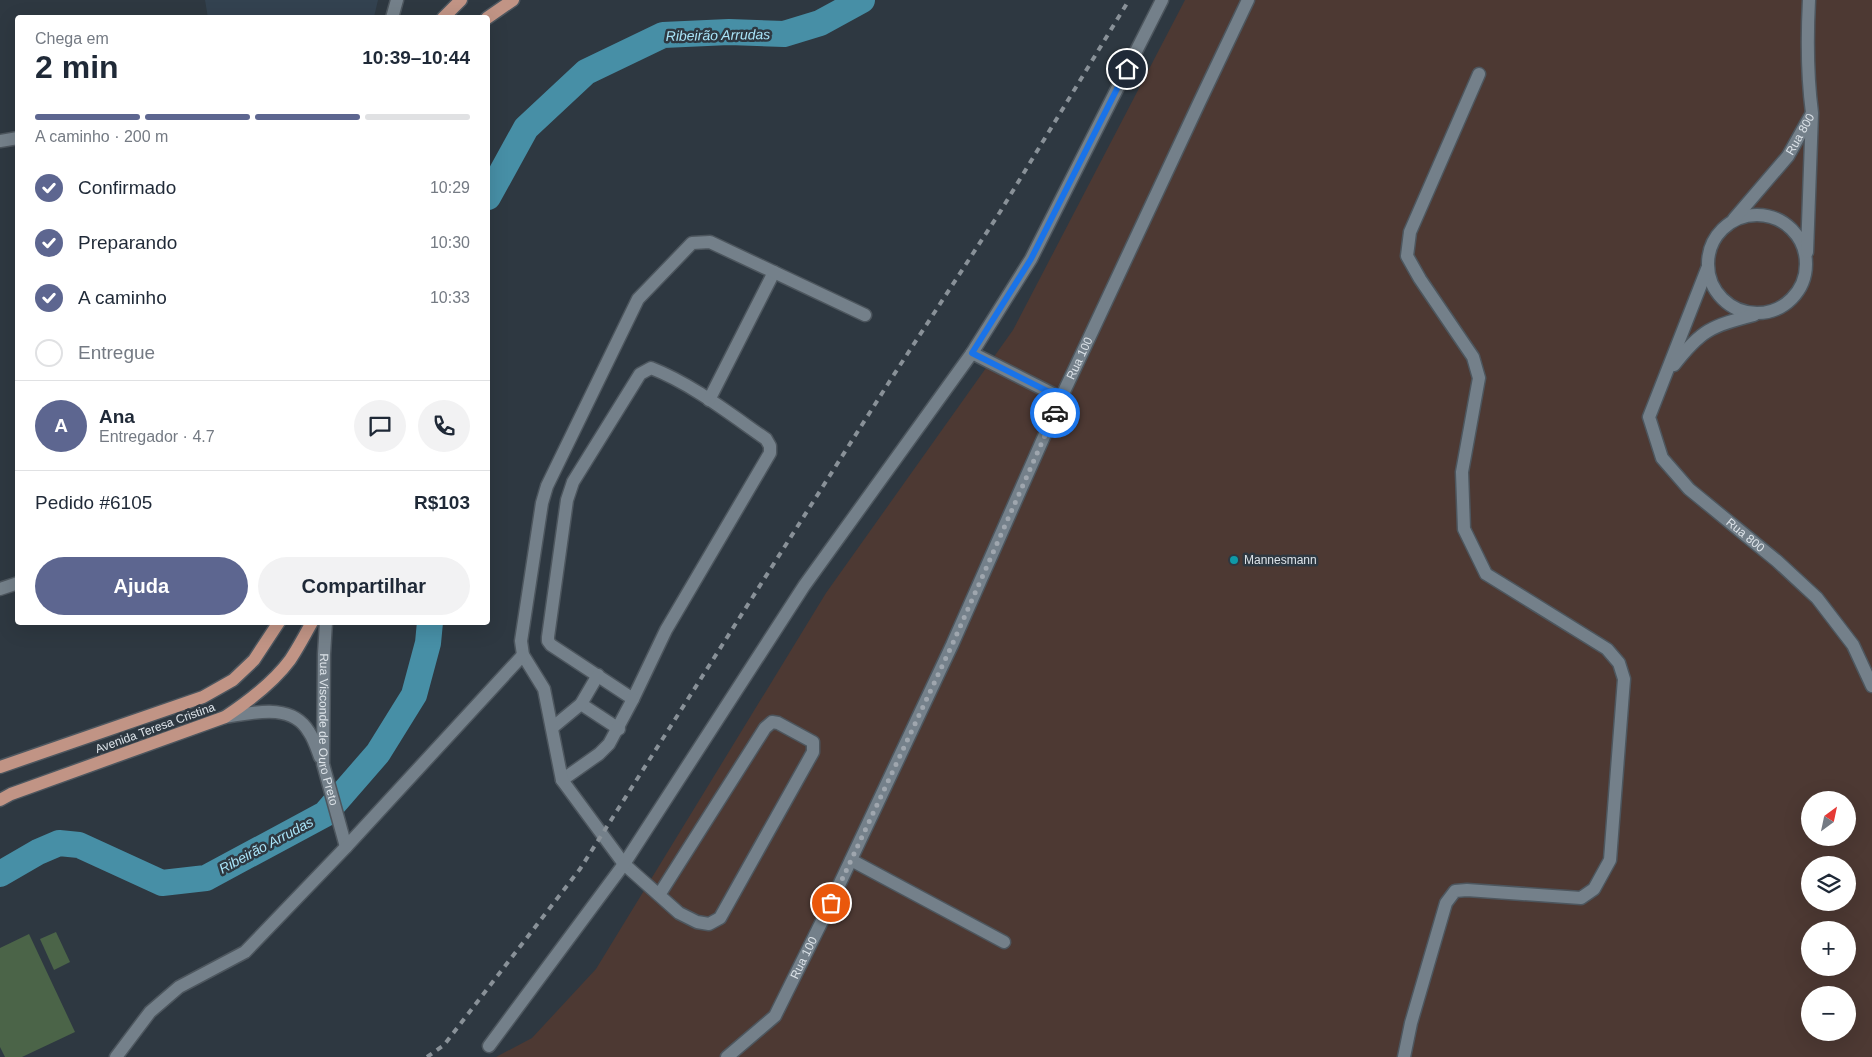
<!DOCTYPE html>
<html lang="pt">
<meta charset="utf-8">
<style>
:root{--surface:#fff;--page:#f2f2f3;--text:#1f2937;--muted:#747a83;--line:#e0e1e3;--accent:#5d6690}
body{margin:0;font-family:Arial,sans-serif;background:var(--page);color:var(--text);height:100vh;display:flex;flex-direction:column;font-size:19px;white-space:nowrap}
*{box-sizing:border-box;margin:0}
p{font-size:16px;color:var(--muted)}
.icon{flex:none;width:28px;height:28px;fill:none;stroke:currentColor;stroke-width:2;stroke-linecap:round;stroke-linejoin:round}
.map{position:relative;flex:1;overflow:hidden}
.drawer{position:absolute;left:15px;top:15px;width:475px;height:610px;display:flex;flex-direction:column;background:var(--surface);border-radius:5px;box-shadow:0 5px 20px #0002}
.drawer>*{flex:none}
.needle{width:32px;rotate:33deg}
.controls{position:absolute;left:1801px;top:791px;display:grid;gap:10px}
.controls a{display:grid;place-items:center;width:55px;height:55px;border-radius:50%;background:var(--surface);box-shadow:0 5px 20px #0002;font-size:25px}
.pin{position:absolute;display:grid;place-items:center;width:42px;height:42px;color:#fff;margin:-21px;border:2px solid #fff;border-radius:50%;box-shadow:0 1px 5px #0007}
.courier{position:absolute;display:grid;place-items:center;width:50px;height:50px;margin:-25px;border:4px solid #1a73e8;border-radius:50%;background:#fff;color:#222;box-shadow:0 1px 6px #0007}
.overview em{font-style:normal;font-weight:700}
.overview div{display:flex;flex-direction:column-reverse}
.overview{display:flex;align-items:center;justify-content:space-between;height:85px;padding:0 20px}
h1{font-size:32px;font-weight:700;line-height:38px}
.bar{display:grid;grid-template-columns:repeat(4,1fr);gap:8px 5px;align-content:center;height:60px;padding:0 20px}
.bar i{height:6px;border-radius:4px;background:var(--line)}
.bar .current{background:var(--accent)}
.bar p{grid-column:span 4}
.line{display:flex;align-items:center;gap:12px;padding:0 20px;border-top:1px solid var(--line)}
.line div{flex:1}
.round{display:grid;place-items:center;flex:none;width:52px;height:52px;border-radius:26px;background:var(--page)}
ol{padding:0 20px;list-style:none}
li{display:flex;align-items:center;gap:15px;height:55px}
li p{margin-inline-start:auto}
li .icon{padding:5px;border-radius:50%;background:var(--accent);color:#fff;stroke-width:4}
li:last-child{color:var(--muted)}
li i{width:28px;height:28px;border:2px solid var(--line);border-radius:50%}
.cta{display:flex;gap:10px;margin-top:auto;padding:10px 20px}
.cta a{flex:1;height:58px;border-radius:30px;background:var(--accent);color:#fff;font-size:20px;font-weight:700;line-height:58px;text-align:center}
.cta a+a{background:var(--page);color:var(--text)}
.map>svg:first-child{display:block}
</style>
<div class="map">
<svg width="1872" height="1057" viewBox="0 0 1872 1057">
<rect width="100%" height="100%" fill="#2e3841"/>
<polygon fill="#334250" points="205,0 378,0 374,17 208,18"/>
<path fill="#4d3933" fill-rule="evenodd" d="M 1185,0 L 1872,0 L 1872,1057 L 496,1057 L 532,1038 L 596,969 L 826,593 L 1013,330 ZM 1810,800 L 1848,800 L 1848,838 L 1810,838 ZM 1810,865 L 1848,865 L 1848,902 L 1810,902 ZM 1810,930 L 1848,930 L 1848,968 L 1810,968 ZM 1810,995 L 1848,995 L 1848,1032 L 1810,1032 Z"/>
<g fill="#4b6448">
<polygon points="56,932 70,962 54,970 40,939"/>
<polygon points="29,934 75,1032 22,1057 5,1057 0,1047 0,948"/>
</g>
<g fill="none" stroke-linecap="round" stroke-linejoin="round">
<g stroke="#478fa6" stroke-width="26">
<polyline points="488,197 526,128 586,72 663,35 729,32 784,34 820,23 862,0"/>
<polyline points="0,874 38,852 59,843 79,845 162,883 206,878 325,814 378,753 414,695 428,643 430,622"/>
</g>
<g stroke="#4d565e" stroke-width="15">
<g id="minor">
<polyline points="392,18 397,0"/>
<polyline points="0,141 18,138"/>
<circle cx="1757" cy="264" r="49"/>
<path id="s1" d="M 1734,219 L 1788,156 L 1811,115"/>
<path d="M 1807,252 L 1812,113 C 1807,75 1807,38 1809,0"/>
<path id="s2" d="M 1707,269 L 1649,417 L 1662,458 L 1689,489 L 1777,561 L 1817,598 L 1853,645 L 1872,686"/>
<polyline points="972,353 1061,398"/>
<path d="M 1674,365 C 1701,330 1711,326 1754,315"/>
<path d="M 651,368 C 692,384 730,414 766,439 L 770,446 L 770,453 L 666,630 L 633,699 L 551,645 L 548,641 L 548,637 L 567,500 L 573,482 L 640,374 Z"/>
<polyline points="709,400 774,272"/>
<polyline points="0,589 18,583"/>
<path id="s3" d="M 326,622 L 324,654 L 323,764 L 346,847"/>
<polyline points="581,704 619,729"/>
<path d="M 225,717 C 252,713 292,702 309,732 C 314,739 317,749 320,757"/>
<polyline points="552,728 581,704 598,675"/>
<polyline points="562,780 599,754 609,744 633,699"/>
<polyline points="851,860 1004,942"/>
<polyline points="659,895 765,728 772,722 778,723 813,742 813,752 720,918 709,924 697,922 679,913 624,864 562,780 544,689 523,655 521,641 542,503 547,486 638,299 692,243 710,242 865,315"/>
<polyline points="489,1046 624,864 804,586 972,353 1031,259 1162,0"/>
<polyline points="116,1057 150,1012 179,987 245,952 346,847 523,655"/>
<path id="s4" d="M 727,1057 L 775,1016 L 824,917 L 952,645 L 1061,398 L 1199,103 L 1248,0"/>
<polyline points="1404,1057 1411,1023 1446,903 1455,891 1467,890 1581,898 1594,889 1610,860 1624,679 1619,663 1607,649 1486,574 1464,529 1462,472 1479,378 1473,357 1420,279 1407,256 1410,232 1479,74"/>
</g>
</g>
<g stroke="#4d565e" stroke-width="15">
<g id="major">
<polyline points="443,18 461,0"/>
<polyline points="487,18 513,0"/>
<polyline points="0,767 203,697 233,680 254,660 279,622"/>
<path d="M 0,800 L 11,794 L 225,717 C 249,701 273,683 290,660 C 298,648 305,635 312,622"/>
</g>
</g>
<use href="#minor" stroke="#74808a" stroke-width="12"/>
<use href="#major" stroke="#c19485" stroke-width="12"/>
<polyline stroke="#899198" stroke-width="4" stroke-dasharray="6 6" stroke-linecap="butt" points="427,1057 444,1045 580,869 893,376 1000,212 1129,0"/>
</g>
<g fill="none" stroke-linecap="round" stroke-linejoin="round">
<polyline stroke="#9fa6ae" stroke-width="5" stroke-dasharray="0 9" points="831,903 952,645 1055,413"/>
<polyline stroke="#1a73e8" stroke-width="6" points="1055,413 1061,398 972,353 1031,259 1127,69"/>
</g>
<circle fill="#0f9aa8" stroke="#2e3841" stroke-width="2" cx="1234" cy="560" r="5"/>
<g text-anchor="middle" stroke-width="5" stroke-linejoin="round" paint-order="stroke">
<g font-size="12" fill="#dce2e8" stroke="#2e3841">
<text dy="4" stroke="none"><textPath href="#s1" startOffset="108">Rua 800</textPath></text>
<text dy="4" stroke="none"><textPath href="#s4" startOffset="788">Rua 100</textPath></text>
<text dy="4" stroke="none"><textPath href="#s2" startOffset="316">Rua 800</textPath></text>
<text transform="translate(155 728) rotate(-20)" y="4">Avenida Teresa Cristina</text>
<text dy="4" stroke="none"><textPath href="#s3" startOffset="108">Rua Visconde de Ouro Preto</textPath></text>
<text dy="4" stroke="none"><textPath href="#s4" startOffset="128">Rua 100</textPath></text>
</g>
<g font-size="12" fill="#dce2e8" stroke="#2e3841" text-anchor="start">
<text x="1244" y="564">Mannesmann</text>
</g>
<g font-size="14" font-style="italic" fill="#a9e4f8" stroke="#2e3841">
<text transform="translate(718 35) rotate(-1)" y="5">Ribeirão Arrudas</text>
<text transform="translate(266 845) rotate(-28)" y="5">Ribeirão Arrudas</text>
</g>
</g>
</svg>
<div class="controls">
<a><svg class="needle" viewBox="-14 -14 28 28"><path d="M0-13l5 13h-10z" fill="#e53935"/><path d="M0 13l5-13h-10z" fill="#747a83"/></svg></a>
<a><svg class="icon" aria-label="layers" viewBox="0 0 24 24"><path d="M12 4l9 5-9 5-9-5zM3 14l9 5 9-5"/></svg></a>
<a>+</a>
<a>−</a>
</div>
<div class="pin" style="left:831px;top:903px;background:#ea580c"><svg class="icon" aria-label="bag" viewBox="0 0 24 24"><path d="M5 8h14l-1 12H6zM9 8a3 3 0 0 1 6 0"/></svg></div>
<div class="pin" style="left:1127px;top:69px;background:#1f2937"><svg class="icon" aria-label="home" viewBox="0 0 24 24"><path d="M3 11l9-7 9 7M6 9v11h12V9"/></svg></div>
<div class="courier" style="left:1055px;top:413px"><svg class="icon" aria-label="car" viewBox="0 0 24 24"><path d="M5 17H2v-5l4-1 3-4h7l3 4 3 1v5h-3M9 17h6M6 11h13"/><circle cx="7" cy="17" r="2"/><circle cx="17" cy="17" r="2"/></svg></div>
<section class="drawer">
<div class="overview"><div><h1>2 min</h1><p>Chega em</p></div><em>10:39–10:44</em></div>
<div class="bar"><i class="current"></i><i class="current"></i><i class="current"></i><i></i><p>A caminho · 200 m</p></div>
<ol>
<li><svg class="icon" aria-label="check" viewBox="0 0 24 24"><path d="M5 12l5 5 9-10"/></svg>Confirmado<p>10:29</p></li>
<li><svg class="icon" aria-label="check" viewBox="0 0 24 24"><path d="M5 12l5 5 9-10"/></svg>Preparando<p>10:30</p></li>
<li><svg class="icon" aria-label="check" viewBox="0 0 24 24"><path d="M5 12l5 5 9-10"/></svg>A caminho<p>10:33</p></li>
<li><i></i>Entregue</li>
</ol>
<div class="line" style="height:90px"><b class="round" style="background:var(--accent);color:#fff">A</b><div><b>Ana</b><p>Entregador · 4.7</p></div><a class="round"><svg class="icon" aria-label="chat" viewBox="0 0 24 24"><path d="M4 5h16v11H9l-5 4z"/></svg></a><a class="round"><svg class="icon" aria-label="phone" viewBox="0 0 24 24"><path d="M5 4h4l2 5-3 2q2 4 5 5l2-3 5 2v4C11 20 4 13 5 4z"/></svg></a></div>
<div class="line" style="height:65px"><div>Pedido #6105</div><b>R$103</b></div>
<div class="cta"><a>Ajuda</a><a>Compartilhar</a></div>
</section>
</div>
